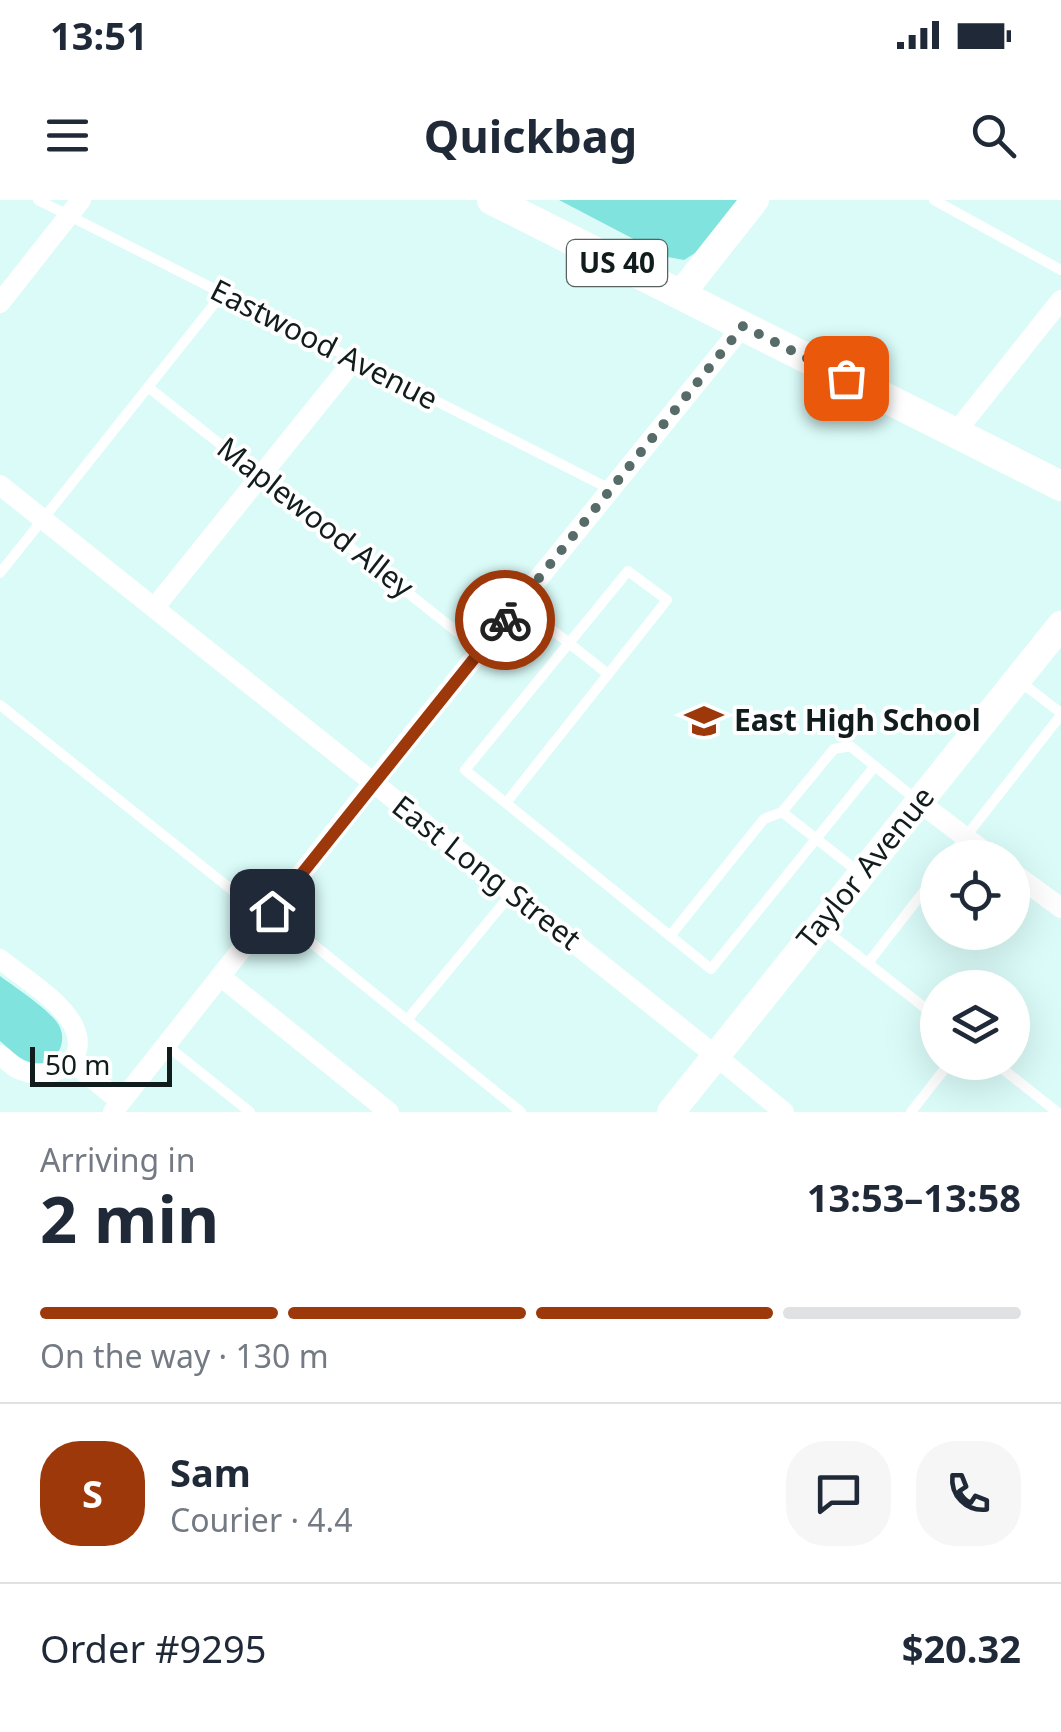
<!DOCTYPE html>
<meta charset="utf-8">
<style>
:root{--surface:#fff;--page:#f6f6f7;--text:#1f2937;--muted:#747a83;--line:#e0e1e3;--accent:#9d380b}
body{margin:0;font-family:"Noto Sans",sans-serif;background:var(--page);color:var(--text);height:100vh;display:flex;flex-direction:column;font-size:38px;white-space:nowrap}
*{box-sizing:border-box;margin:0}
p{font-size:32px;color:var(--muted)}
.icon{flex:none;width:55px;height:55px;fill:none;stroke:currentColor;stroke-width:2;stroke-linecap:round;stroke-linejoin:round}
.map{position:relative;height:912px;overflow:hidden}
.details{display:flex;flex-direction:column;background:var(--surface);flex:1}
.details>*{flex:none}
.buttons{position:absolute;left:920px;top:640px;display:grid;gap:20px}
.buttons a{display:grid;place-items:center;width:110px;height:110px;border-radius:50%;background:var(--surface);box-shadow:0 10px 40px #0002;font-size:50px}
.scale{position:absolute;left:30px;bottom:25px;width:142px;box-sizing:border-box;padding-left:10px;border:5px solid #111d1c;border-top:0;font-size:28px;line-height:35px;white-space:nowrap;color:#111d1c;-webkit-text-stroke:8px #fff;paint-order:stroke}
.pin{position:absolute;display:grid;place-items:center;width:85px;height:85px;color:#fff;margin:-42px;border-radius:20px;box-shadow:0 5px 15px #0006}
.courier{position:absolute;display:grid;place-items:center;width:100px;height:100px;margin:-50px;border:8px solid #9d380b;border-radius:50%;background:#fff;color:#222;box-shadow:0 2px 12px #0007}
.head em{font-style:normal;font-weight:700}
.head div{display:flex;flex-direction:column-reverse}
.head{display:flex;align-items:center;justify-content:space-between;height:170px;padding:0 40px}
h1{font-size:65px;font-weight:700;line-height:75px}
.bar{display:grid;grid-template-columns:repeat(4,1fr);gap:15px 10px;align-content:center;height:120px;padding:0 40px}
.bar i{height:12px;border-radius:8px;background:var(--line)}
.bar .on{background:var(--accent)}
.bar p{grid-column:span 4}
.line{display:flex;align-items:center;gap:25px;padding:0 40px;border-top:2px solid var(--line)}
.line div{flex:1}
.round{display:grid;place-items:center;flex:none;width:105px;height:105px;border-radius:40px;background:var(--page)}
.status{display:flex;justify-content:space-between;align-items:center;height:70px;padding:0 50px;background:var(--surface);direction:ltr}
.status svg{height:28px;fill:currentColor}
header{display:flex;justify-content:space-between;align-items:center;height:130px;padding:0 40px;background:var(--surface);font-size:45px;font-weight:700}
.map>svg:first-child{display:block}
</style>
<div class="status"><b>13:51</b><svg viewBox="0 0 49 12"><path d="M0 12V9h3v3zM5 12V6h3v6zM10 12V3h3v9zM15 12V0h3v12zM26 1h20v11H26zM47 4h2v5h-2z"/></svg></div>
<header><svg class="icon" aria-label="menu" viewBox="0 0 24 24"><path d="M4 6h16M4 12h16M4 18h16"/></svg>Quickbag<svg class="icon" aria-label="search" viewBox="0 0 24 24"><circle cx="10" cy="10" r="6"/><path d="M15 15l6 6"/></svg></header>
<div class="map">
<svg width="1061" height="912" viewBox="0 0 1061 912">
<rect width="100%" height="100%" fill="#dafbf8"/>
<g fill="#80e3dd">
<polygon points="559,0 737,0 695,53 684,60 668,57"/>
<path d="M 0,776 C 16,788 45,807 56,821 C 71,839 57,868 33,863 C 20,861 10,849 0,841 Z"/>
</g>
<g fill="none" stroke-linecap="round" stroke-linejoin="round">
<g stroke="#fff" stroke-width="10">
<polyline points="38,0 610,289"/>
<polyline points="934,0 1061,70"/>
<polyline points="148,187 480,450"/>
<polyline points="0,373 223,93"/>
<polyline points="518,403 608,474"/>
<polyline points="1018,480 1061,513"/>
<polyline points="0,505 267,718"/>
<polyline points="506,603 667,400 628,371 465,570 711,769 875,566"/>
<polyline points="782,612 860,673"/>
<polyline points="949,658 1061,515"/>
<polyline points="272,711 521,912"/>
<polyline points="820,726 938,818"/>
<polyline points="670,736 764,619 782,612 834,549 850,546 918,601"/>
<polyline points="868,763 938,673"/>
<polyline points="407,820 512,693"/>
<polyline points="166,845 250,912"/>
<polyline points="994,862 1057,912"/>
<polyline points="911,912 950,862"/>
</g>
<g stroke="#fff" stroke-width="20">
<polyline points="0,103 81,0"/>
<polyline points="955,233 1061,100"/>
<polyline points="0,285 716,856 784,912"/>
<polyline points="155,407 354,160"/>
<polyline points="919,602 993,658"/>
<polyline points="1012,672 1061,708"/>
<path d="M 0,759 C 23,778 61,800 74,827 C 91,864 48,883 18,869 C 12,866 6,859 0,855"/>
<polyline points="220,776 389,912"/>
<polyline points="72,862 121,902"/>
<polyline points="113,912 373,583 743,126"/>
</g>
<g stroke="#fff" stroke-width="28">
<polyline points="680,95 755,0"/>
<polyline points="671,912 1061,425"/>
</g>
<polyline stroke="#fff" stroke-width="30" points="492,0 1061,286"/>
</g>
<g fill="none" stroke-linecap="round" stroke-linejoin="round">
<polyline stroke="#576b69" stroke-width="10" stroke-dasharray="0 18" points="505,420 743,126 846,178"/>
<polyline stroke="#9d380b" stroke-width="12" points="272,711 505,420"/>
</g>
<defs>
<g id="school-bare" transform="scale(3)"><path d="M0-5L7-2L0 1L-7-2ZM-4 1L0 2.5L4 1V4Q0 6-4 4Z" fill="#9d380b" stroke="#fff" stroke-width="2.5" paint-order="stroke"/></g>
</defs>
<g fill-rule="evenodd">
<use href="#school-bare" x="704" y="521"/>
</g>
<g text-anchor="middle" stroke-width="8" stroke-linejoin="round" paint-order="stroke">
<rect fill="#fff" stroke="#586160" stroke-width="2.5" x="567" y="40" width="100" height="46" rx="8"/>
<g font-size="28" font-weight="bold" fill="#111d1c">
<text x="617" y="73">US 40</text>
</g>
<g font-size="30" fill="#111d1c" stroke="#fff">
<text transform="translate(324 145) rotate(27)" y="10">Eastwood Avenue</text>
<text transform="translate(315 318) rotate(38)" y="10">Maplewood Alley</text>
<text transform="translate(866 668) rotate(-51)" y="10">Taylor Avenue</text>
<text transform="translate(486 673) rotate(38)" y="10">East Long Street</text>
</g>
<g font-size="30" font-weight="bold" fill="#111d1c" stroke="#fff" text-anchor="start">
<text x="734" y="531">East High School</text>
</g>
</g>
</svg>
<div class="buttons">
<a><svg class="icon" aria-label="locate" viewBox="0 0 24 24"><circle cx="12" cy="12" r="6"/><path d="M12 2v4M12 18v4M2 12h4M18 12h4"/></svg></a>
<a><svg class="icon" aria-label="layers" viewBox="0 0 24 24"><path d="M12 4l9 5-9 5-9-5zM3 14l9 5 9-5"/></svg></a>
</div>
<div class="scale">50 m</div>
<div class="pin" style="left:846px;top:178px;background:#ea580c"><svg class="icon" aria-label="bag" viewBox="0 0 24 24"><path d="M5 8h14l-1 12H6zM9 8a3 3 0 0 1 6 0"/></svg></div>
<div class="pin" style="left:272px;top:711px;background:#1f2937"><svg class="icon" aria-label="home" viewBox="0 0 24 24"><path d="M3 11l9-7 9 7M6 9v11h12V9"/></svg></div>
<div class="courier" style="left:505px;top:420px"><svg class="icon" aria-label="bike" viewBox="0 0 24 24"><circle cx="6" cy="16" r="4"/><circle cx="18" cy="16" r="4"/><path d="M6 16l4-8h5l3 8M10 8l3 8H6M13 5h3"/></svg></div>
</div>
<section class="details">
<div class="head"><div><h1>2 min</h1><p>Arriving in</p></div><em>13:53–13:58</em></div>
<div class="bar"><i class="on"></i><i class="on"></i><i class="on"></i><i></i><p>On the way · 130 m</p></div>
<div class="line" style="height:180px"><b class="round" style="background:var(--accent);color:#fff">S</b><div><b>Sam</b><p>Courier · 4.4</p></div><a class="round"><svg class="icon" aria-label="chat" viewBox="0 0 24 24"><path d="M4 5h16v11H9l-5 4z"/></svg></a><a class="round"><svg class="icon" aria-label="phone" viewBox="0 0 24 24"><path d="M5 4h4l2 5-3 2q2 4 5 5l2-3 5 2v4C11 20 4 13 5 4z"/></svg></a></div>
<div class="line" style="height:130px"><div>Order #9295</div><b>$20.32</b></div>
</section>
